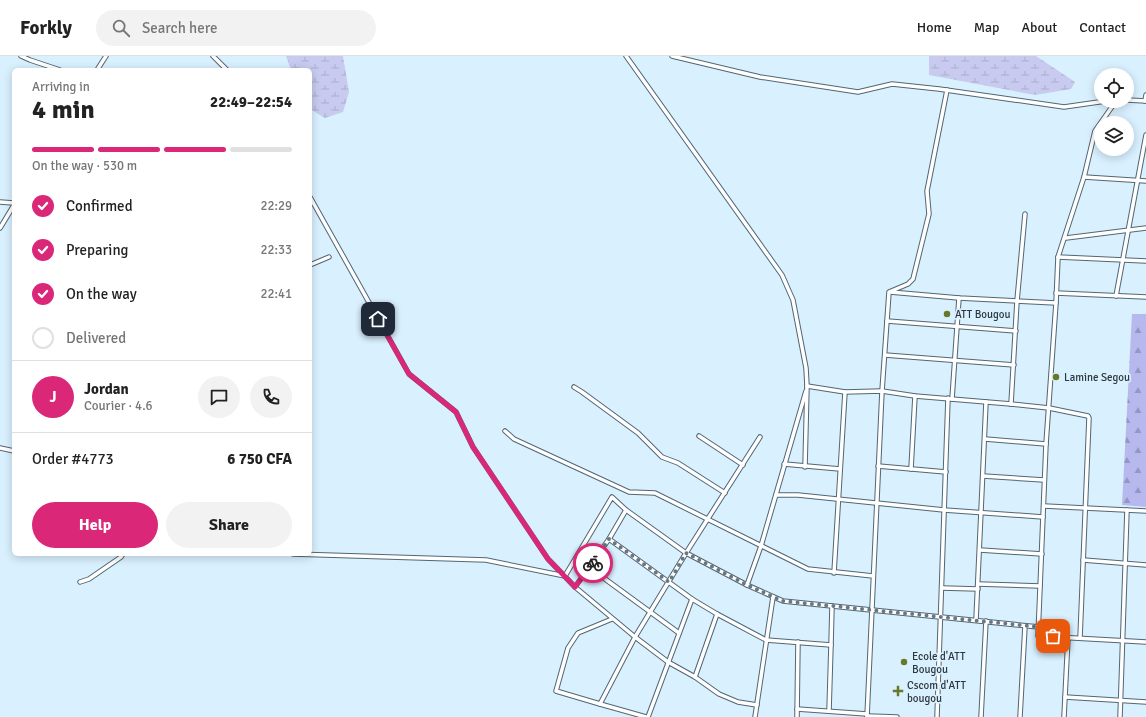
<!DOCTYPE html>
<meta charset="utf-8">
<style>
:root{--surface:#fff;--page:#f2f2f2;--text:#222;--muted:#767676;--line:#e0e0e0;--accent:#db2777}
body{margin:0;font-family:Signika,sans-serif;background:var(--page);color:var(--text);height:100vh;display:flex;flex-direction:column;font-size:15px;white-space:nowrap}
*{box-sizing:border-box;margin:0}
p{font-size:13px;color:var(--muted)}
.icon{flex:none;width:22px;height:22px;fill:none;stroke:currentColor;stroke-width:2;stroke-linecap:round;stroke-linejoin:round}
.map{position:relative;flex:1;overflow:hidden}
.panel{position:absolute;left:12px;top:12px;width:300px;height:488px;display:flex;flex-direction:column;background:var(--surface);border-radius:6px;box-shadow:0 2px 10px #0003}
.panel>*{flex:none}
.buttons{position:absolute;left:1094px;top:12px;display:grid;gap:8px}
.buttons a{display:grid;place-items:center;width:40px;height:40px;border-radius:50%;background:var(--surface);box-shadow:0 2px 10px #0003;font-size:20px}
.pin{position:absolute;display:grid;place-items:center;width:34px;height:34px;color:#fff;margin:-17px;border-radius:8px;box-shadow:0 2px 6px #0006}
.courier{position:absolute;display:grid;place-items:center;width:40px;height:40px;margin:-20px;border:3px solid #db2777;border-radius:50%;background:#fff;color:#222;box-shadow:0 1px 5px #0007}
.headline em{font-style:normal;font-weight:800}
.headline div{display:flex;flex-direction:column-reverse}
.headline{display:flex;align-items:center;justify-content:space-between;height:68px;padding:0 20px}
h1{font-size:26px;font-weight:800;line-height:30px}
.bar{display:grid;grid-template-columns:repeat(4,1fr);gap:6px 4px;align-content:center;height:48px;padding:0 20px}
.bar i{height:5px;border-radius:3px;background:var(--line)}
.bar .selected{background:var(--accent)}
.bar p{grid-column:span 4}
.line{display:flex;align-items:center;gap:10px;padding:0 20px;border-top:1px solid var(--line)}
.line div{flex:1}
.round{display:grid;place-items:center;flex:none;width:42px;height:42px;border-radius:21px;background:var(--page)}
ol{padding:0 20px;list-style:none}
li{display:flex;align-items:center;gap:12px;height:44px}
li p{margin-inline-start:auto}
li .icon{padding:4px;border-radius:50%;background:var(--accent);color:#fff;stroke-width:4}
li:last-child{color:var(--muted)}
li i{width:22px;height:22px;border:2px solid var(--line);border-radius:50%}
.action{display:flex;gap:8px;margin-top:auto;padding:8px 20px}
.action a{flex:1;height:46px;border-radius:24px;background:var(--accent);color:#fff;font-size:16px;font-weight:800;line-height:46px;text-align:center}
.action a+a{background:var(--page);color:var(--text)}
header{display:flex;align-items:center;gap:24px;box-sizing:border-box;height:56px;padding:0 20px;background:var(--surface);border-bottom:1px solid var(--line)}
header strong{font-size:19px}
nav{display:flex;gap:22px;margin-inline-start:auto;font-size:14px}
.search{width:280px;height:36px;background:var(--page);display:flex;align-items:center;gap:10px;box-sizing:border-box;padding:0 14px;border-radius:22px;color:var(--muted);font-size:15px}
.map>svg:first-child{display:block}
</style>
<header>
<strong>Forkly</strong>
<div class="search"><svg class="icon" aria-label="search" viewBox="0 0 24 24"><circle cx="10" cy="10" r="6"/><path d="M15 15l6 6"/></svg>Search here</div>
<nav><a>Home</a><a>Map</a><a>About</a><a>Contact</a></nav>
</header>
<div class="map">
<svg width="1146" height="661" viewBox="0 0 1146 661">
<defs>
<pattern id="forest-firs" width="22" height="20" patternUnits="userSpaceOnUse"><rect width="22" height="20" fill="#b7b9ee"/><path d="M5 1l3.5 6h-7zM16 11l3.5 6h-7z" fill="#9597c2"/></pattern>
<pattern id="wetland-marsh" width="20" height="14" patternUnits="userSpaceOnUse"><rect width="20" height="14" fill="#c8caef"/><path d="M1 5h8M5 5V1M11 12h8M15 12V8" fill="none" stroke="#acaece"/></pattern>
</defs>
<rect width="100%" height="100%" fill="#d9f0ff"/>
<polygon fill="url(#forest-firs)" points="1132,258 1146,258 1146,451 1122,449"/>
<g fill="url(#wetland-marsh)">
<polygon points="286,0 343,0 349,36 343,56 325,62 310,53 310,14 291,14"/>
<polygon points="929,0 1036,0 1075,26 1071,33 1035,39 929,19"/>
</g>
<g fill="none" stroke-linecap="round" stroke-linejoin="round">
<g stroke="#526673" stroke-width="5.5">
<g id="street">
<polyline points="21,0 30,4 60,14"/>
<polyline points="213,0 227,14"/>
<polyline points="626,0 782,219 793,244 806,312 807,330 805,411"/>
<polyline points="672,0 760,21 858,36 892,28 939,33 1064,51 1106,45"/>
<polyline points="97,14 106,0"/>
<polyline points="1127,44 1146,45"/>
<polyline points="1145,45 1146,39"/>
<polyline points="1084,121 1146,125"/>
<polyline points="310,141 409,318 456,356 473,391 548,503 575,531 635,581 668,606 695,621 719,638 738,646 757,649"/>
<polyline points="0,146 14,147"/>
<polyline points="0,172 14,149"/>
<polyline points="1066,182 1146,172"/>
<polyline points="1058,201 1146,205"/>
<polyline points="310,209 329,201"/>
<polyline points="890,236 959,242 1056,247 1046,388 1038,580 1146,586"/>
<polyline points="1056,237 1146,241"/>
<polyline points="1116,240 1146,79"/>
<polyline points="1056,247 1058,201 1084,121 1095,75 1116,45"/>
<polyline points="887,265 1016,275"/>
<polyline points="885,299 1014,309"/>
<polyline points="807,330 845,336 882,335 915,340 1011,348 1049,352 1088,360 1089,362 1080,582"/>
<polyline points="574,331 582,336 638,377 662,401 678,407 725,437"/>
<polyline points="952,343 959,242"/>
<polyline points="1011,348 1017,245 1025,158"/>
<polyline points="505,375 514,383 629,436 655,437 808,513 873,520"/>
<polyline points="699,380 743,409"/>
<polyline points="985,383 1046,388"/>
<polyline points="0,392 14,395"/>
<polyline points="784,408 840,413"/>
<polyline points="878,410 946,416"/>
<polyline points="911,413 915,340"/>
<polyline points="983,420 1044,424"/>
<polyline points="776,439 798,439 944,454 1043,461"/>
<polyline points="1044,450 1146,455"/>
<polyline points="609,483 692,543 717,558 766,584 831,589 832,550"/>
<polyline points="980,494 1042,498"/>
<polyline points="293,498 486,504 565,520 612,441 626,454 686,497 747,529 783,545 1039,571"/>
<polyline points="1083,504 1146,509"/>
<polyline points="590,512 679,577"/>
<polyline points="834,517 845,336"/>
<polyline points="80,526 89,523 121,501 123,498"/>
<polyline points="978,528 1040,530"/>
<polyline points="747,529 761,490 806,335"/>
<polyline points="575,531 609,483 626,454"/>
<polyline points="942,532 978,533"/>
<polyline points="612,563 578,577 568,592 556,635 600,648 635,581 686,497 760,381"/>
<polyline points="976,564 986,346"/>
<polyline points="695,621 717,558"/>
<polyline points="1065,641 1146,646"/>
<polyline points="600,648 646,661"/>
<polyline points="797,653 867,658"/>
<polyline points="829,655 831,589"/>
<polyline points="867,660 897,661"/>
<polyline points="648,661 692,543"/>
<polyline points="755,661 773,541"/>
<polyline points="797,661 798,586"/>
<polyline points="867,661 882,335 889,236 908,228 913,223 929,158 927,135 947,34"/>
<polyline points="937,661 948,342"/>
<polyline points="981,661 986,565"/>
<polyline points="1020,661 1025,570"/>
<polyline points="1064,661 1068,581"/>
<polyline points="1120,661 1127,454"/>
</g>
</g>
<use href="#street" stroke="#fff" stroke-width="3.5"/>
</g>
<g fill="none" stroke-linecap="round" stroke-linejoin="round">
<polyline stroke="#697780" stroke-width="4" stroke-dasharray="0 7.2" points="593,507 609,483 669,526 686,497 747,529 783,545 1039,571 1038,580 1053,580"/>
<polyline stroke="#db2777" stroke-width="5" points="378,263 409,318 456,356 473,391 548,503 575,531 593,507"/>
</g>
<g fill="#677928" stroke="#d9f0ff" stroke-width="1.5">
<circle cx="947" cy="258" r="4"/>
<circle cx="1056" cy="321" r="4"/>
<circle cx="904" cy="606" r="4"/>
<path d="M896 629h4v4h4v4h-4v4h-4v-4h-4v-4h4z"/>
</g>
<g text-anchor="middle" stroke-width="3.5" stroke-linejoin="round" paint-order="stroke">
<g font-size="11" fill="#2d363c" stroke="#d9f0ff" text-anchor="start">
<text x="955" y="262">ATT Bougou</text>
<text x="1064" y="325">Lamine Segou</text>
<text x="912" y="604">Ecole d'ATT<tspan x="912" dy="13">Bougou</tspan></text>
<text x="907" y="633">Cscom d'ATT<tspan x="907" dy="13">bougou</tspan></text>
</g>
</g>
</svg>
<div class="buttons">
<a><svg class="icon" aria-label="locate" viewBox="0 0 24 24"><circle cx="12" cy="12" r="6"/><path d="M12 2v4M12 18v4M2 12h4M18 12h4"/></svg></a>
<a><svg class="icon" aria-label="layers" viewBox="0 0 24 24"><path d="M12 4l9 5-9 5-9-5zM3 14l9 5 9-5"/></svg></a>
</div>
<div class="pin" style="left:1053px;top:580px;background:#ea580c"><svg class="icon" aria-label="bag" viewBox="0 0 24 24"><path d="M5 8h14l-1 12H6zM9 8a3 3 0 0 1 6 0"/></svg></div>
<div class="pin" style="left:378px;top:263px;background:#1f2937"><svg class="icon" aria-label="home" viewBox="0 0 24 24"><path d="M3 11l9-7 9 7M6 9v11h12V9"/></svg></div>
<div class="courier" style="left:593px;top:507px"><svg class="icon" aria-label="bike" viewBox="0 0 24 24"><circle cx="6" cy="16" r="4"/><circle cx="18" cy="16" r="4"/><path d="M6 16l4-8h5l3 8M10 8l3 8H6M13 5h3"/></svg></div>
<section class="panel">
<div class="headline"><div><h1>4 min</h1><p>Arriving in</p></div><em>22:49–22:54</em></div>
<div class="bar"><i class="selected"></i><i class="selected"></i><i class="selected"></i><i></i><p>On the way · 530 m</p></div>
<ol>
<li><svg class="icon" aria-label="check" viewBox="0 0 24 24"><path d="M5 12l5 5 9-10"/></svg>Confirmed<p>22:29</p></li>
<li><svg class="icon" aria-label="check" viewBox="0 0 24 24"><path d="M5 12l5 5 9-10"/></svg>Preparing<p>22:33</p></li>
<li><svg class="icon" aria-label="check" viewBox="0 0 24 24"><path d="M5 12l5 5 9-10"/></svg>On the way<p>22:41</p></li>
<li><i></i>Delivered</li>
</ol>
<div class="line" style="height:72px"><b class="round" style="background:var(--accent);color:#fff">J</b><div><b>Jordan</b><p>Courier · 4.6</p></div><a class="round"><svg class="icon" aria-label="chat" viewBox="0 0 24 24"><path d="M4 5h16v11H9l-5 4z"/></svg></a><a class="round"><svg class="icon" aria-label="phone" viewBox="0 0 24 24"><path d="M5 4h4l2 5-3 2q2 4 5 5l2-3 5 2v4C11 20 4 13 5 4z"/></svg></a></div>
<div class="line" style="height:52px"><div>Order #4773</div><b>6 750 CFA</b></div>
<div class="action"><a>Help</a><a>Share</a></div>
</section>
</div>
